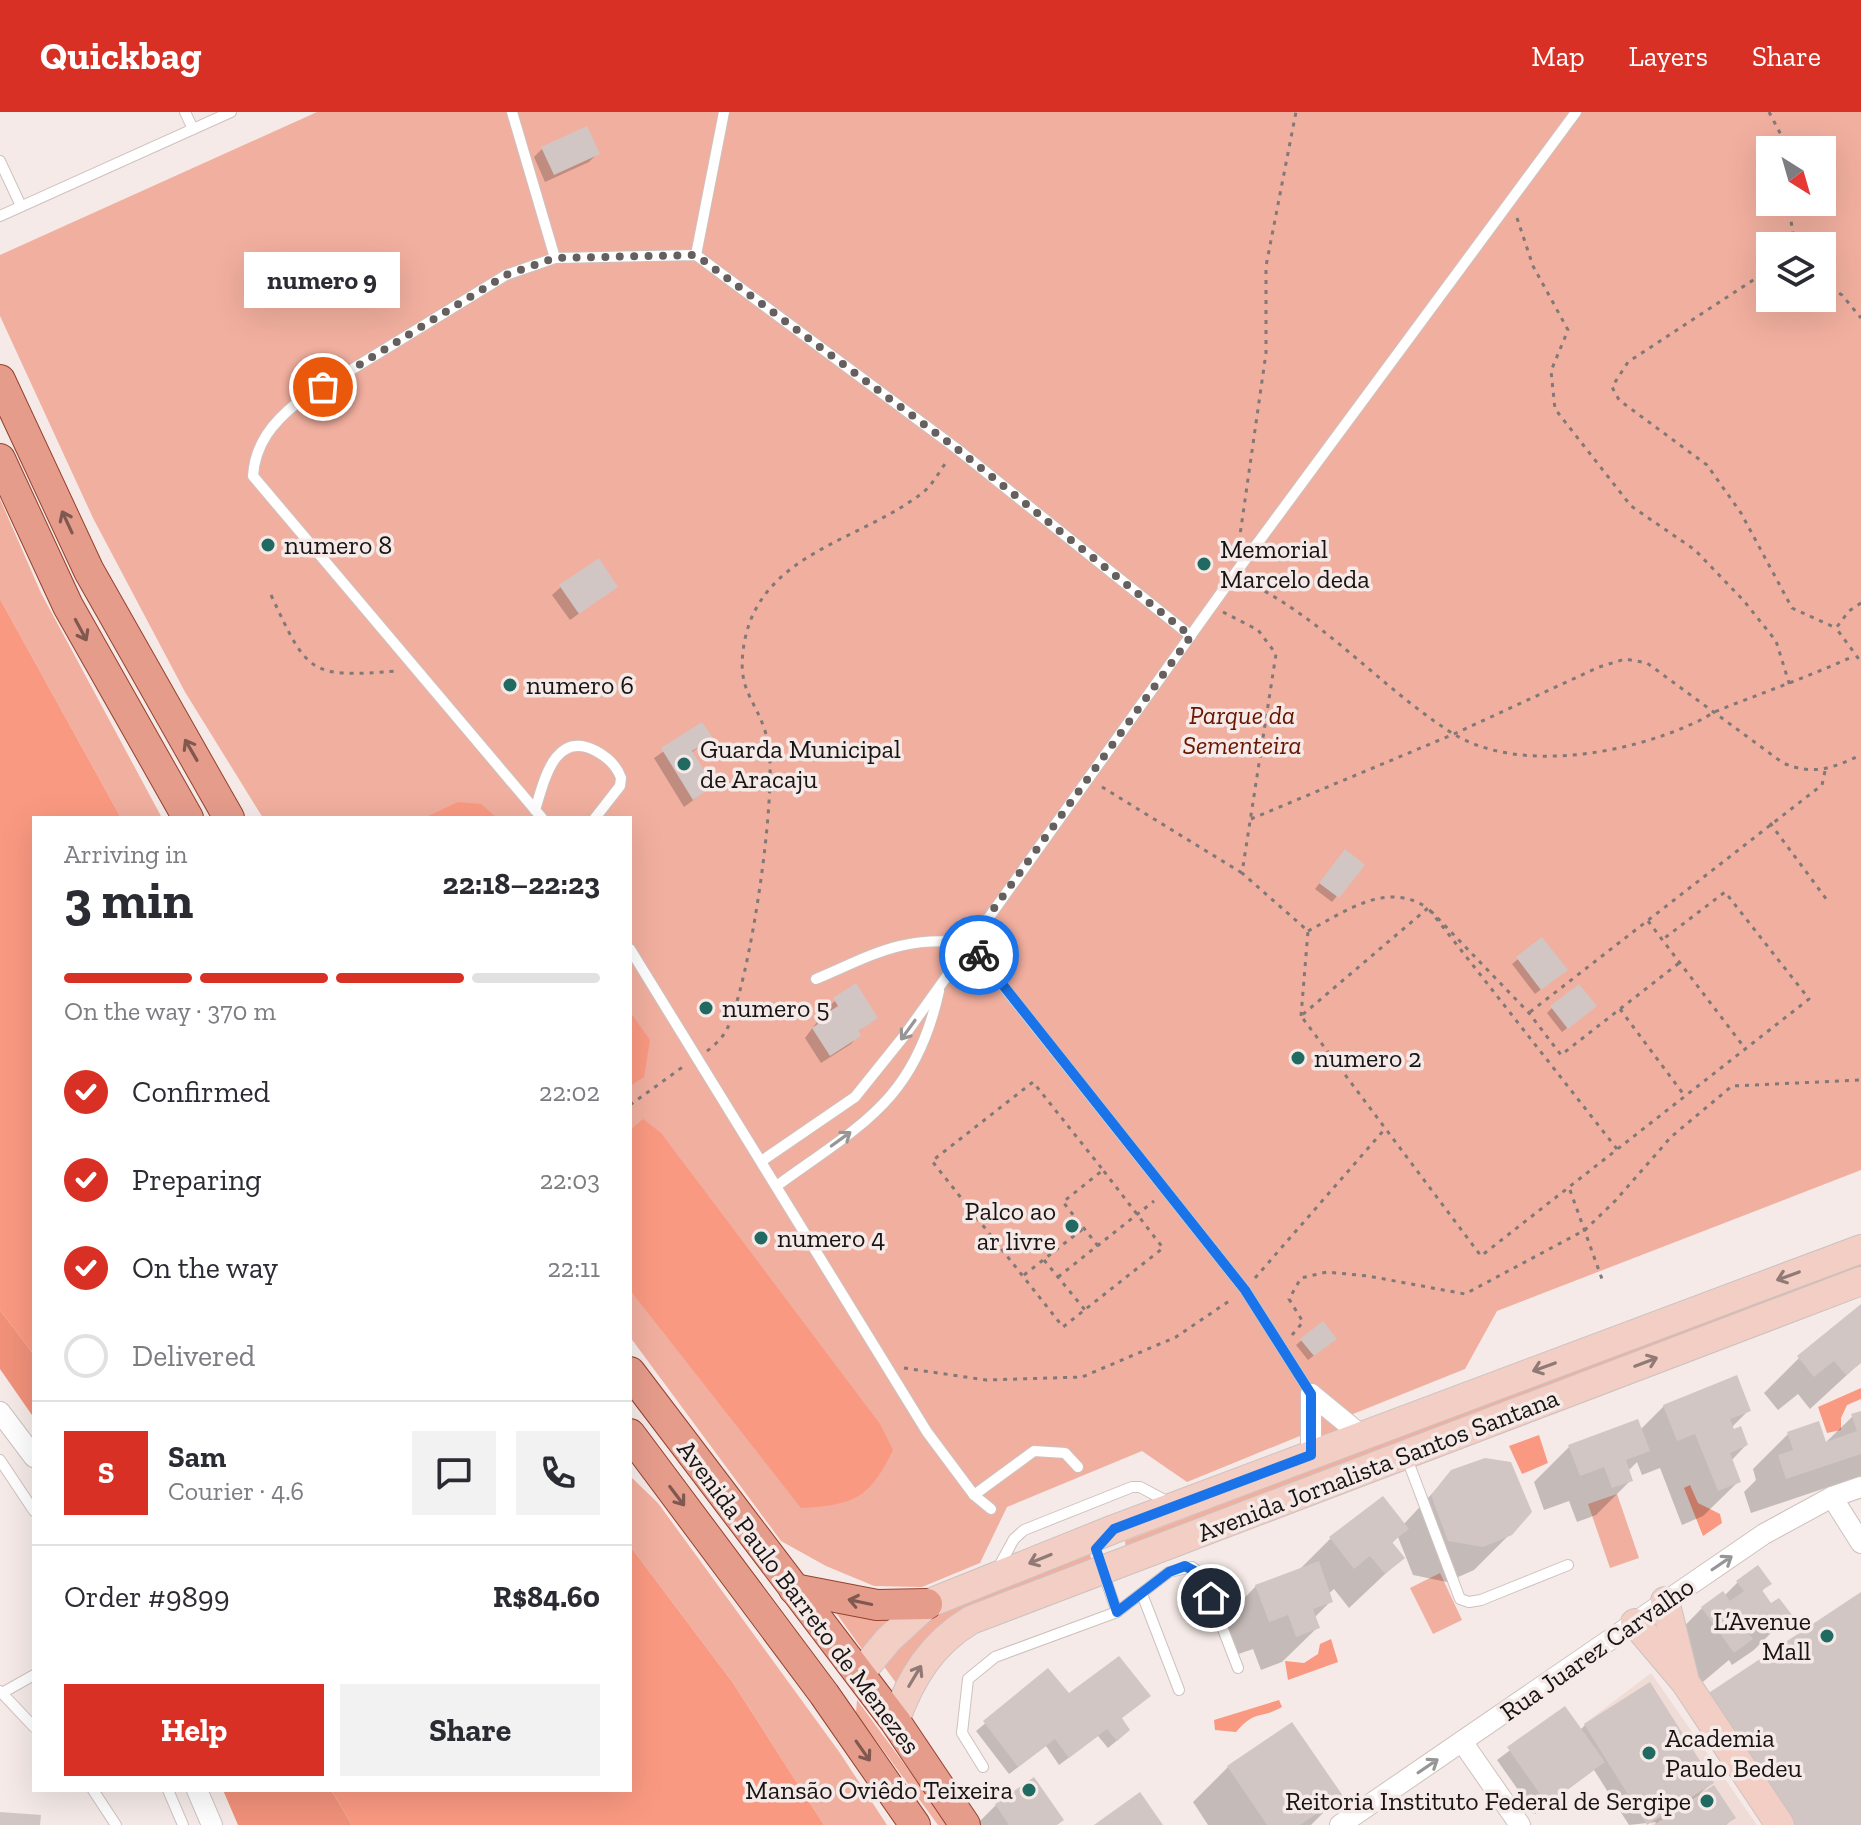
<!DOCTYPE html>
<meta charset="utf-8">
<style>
:root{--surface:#fff;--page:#f2f2f3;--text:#2b2b33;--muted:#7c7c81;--line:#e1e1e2;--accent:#d93025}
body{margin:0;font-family:"Zilla Slab",serif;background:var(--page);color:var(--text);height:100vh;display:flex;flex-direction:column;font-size:30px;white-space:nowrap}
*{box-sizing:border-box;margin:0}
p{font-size:26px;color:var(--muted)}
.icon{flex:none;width:44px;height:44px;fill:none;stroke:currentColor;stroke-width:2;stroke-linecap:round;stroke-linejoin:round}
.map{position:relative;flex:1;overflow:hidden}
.drawer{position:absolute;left:32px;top:704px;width:600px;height:976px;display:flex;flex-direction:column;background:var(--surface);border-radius:0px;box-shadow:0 8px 32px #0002}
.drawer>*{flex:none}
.needle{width:52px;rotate:143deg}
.buttons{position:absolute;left:1756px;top:24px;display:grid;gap:16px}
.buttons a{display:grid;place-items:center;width:80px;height:80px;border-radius:0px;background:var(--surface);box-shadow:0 8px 32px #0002;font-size:40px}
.pin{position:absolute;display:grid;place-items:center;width:68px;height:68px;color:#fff;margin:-34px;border:4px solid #fff;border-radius:50%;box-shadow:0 2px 8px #0007}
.courier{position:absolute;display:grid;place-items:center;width:80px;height:80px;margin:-40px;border:6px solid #1a73e8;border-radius:50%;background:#fff;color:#222;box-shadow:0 2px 10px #0007}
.bubble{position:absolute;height:56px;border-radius:0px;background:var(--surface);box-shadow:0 8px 32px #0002;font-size:26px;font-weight:800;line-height:56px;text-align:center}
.summary em{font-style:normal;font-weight:800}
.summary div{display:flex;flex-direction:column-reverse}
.summary{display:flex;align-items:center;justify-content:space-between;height:136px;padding:0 32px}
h1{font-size:52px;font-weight:800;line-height:60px}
.bar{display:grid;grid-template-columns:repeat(4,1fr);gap:12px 8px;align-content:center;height:96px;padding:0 32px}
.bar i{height:10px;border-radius:6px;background:var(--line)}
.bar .active{background:var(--accent)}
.bar p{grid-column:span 4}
.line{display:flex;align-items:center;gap:20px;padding:0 32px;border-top:2px solid var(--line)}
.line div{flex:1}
.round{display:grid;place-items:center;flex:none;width:84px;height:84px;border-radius:0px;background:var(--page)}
ol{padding:0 32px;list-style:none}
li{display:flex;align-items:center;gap:24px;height:88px}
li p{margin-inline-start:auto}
li .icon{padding:8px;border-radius:50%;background:var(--accent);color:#fff;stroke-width:4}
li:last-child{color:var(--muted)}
li i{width:44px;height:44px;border:4px solid var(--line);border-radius:50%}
.action{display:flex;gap:16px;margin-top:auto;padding:16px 32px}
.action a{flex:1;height:92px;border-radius:0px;background:var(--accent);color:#fff;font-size:32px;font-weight:800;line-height:92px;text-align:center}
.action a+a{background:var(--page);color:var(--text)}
header{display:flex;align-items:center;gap:48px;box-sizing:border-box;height:112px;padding:0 40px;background:var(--accent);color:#fff}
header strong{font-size:38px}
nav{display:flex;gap:44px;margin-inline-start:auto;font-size:28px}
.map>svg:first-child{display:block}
</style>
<header>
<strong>Quickbag</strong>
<nav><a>Map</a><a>Layers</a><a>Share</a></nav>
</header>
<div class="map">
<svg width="1861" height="1713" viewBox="0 0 1861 1713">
<rect width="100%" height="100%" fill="#f5eae7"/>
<polygon fill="#f0dcd7" points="1651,1561 1757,1713 1652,1713 1584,1612"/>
<g fill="#f1af9f" fill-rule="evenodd">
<path d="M 317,0 L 1861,0 L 1861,1058 L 1497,1199 L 1465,1257 L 1333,1310 L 1344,1321 L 1318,1331 L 1317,1317 L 1187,1370 L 1142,1339 L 1007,1395 L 980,1451 L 922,1475 L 874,1474 L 826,1454 L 781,1429 L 630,1225 L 630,706 L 263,706 L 185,580 L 93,406 L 0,204 L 0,143 ZM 1770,38 L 1822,38 L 1822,90 L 1770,90 ZM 1770,134 L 1822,134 L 1822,186 L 1770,186 Z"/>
<polygon points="0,387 41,481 162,706 121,706 0,487"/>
<polygon points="1861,1149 1861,1162 1126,1438 1125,1429"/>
<polygon points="630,1364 658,1391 840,1641 887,1713 824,1713 733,1571 630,1434"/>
<polygon points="1617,1382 1639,1446 1610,1456 1588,1392"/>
<polygon points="1090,1442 1093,1453 987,1492 899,1575 883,1553 914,1519 940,1502"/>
<polygon points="1440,1461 1462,1508 1433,1522 1410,1476"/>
<polygon points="827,1488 904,1502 864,1540"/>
<polygon points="857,1588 949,1713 938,1713 856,1601"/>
</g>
<g fill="#f1917a">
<polygon points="0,1198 34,1243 34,1306 0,1257"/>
<polygon points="223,1678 331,1678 352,1713 238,1713"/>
</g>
<g fill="#fa9982">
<polygon points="0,487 121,706 34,706 34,1243 0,1198"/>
<polygon points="458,690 481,692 497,706 424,706"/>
<polygon points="630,900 650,928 644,965 630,974"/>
<path d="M 643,1007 L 661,1021 L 880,1312 L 893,1338 C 869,1387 854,1393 801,1396 L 630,1178 L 630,1018 Z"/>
<polygon points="1861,1276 1861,1287 1847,1293 1841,1306 1841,1318 1827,1321 1818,1295"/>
<polygon points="1539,1323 1548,1351 1522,1362 1509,1334"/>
<polygon points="1690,1373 1698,1391 1720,1402 1722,1411 1703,1424 1684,1376"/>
<polygon points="630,1434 733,1571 824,1713 352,1713 331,1678 630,1678"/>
<polygon points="1331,1527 1338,1550 1288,1568 1285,1549 1304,1551 1318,1542 1320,1532"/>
<path d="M 1279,1588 L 1282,1595 C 1259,1608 1256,1597 1236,1620 L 1215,1618 L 1214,1608 Z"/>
</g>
<g fill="#0003">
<polygon points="586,17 598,41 589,50 545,70 534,45 542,37"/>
<polygon points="561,475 616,475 570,508 552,483"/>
<polygon points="702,613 710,626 691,641 712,674 684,695 654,646"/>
<polygon points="1340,745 1362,753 1332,790 1315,777"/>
<polygon points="1542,828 1560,863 1535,882 1512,852"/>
<polygon points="855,874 876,905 857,921 859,923 851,932 821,951 805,926 817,910 829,902 826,896"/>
<polygon points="1552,896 1589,899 1562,920 1547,901"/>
<polygon points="1861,1194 1861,1250 1810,1297 1798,1282 1778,1298 1764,1281 1799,1246"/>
<polygon points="1302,1228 1329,1232 1308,1248 1296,1233"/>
<polygon points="1664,1294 1749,1298 1731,1316 1746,1333 1731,1349 1739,1369 1703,1404 1682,1413 1660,1356 1642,1363 1637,1350 1628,1359 1631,1368 1596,1403 1577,1410 1569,1389 1544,1398 1534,1370 1569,1335 1640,1318"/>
<polygon points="1861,1301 1861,1364 1751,1401 1744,1380 1756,1368 1753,1357 1788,1322 1824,1332 1853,1304"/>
<polygon points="1452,1360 1510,1422 1474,1458 1447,1470 1413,1463 1398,1425 1391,1432 1402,1446 1349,1496 1334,1477 1328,1482 1331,1489 1314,1506 1318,1515 1282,1550 1261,1558 1253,1537 1233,1544 1221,1510 1256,1474 1298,1459 1330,1427 1403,1413"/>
<polygon points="1738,1470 1769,1472 1761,1480 1771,1494 1789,1503 1754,1538 1732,1553 1729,1548 1698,1574 1667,1532 1702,1496 1724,1484"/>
<polygon points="1861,1482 1861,1713 1735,1657 1728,1662 1688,1601 1699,1589"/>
<polygon points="1048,1559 1069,1584 1140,1592 1120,1607 1120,1626 1108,1636 1098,1624 1059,1653 1046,1634 1009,1662 976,1619"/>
<polygon points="1565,1597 1580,1618 1585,1613 1711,1671 1699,1683 1733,1706 1726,1713 1655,1713 1656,1710 1629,1713 1594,1658 1535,1702 1497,1648"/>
<polygon points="1228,1655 1340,1684 1311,1713 1208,1713 1193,1690"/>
<polygon points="1033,1667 1056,1713 976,1713 996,1693"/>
</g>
<g fill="#d1c6c3">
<polygon points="587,14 600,42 554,63 541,35"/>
<polygon points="599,446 618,475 579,502 559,473"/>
<polygon points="702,610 713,626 692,639 714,674 693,688 661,636"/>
<polygon points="1345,737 1365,753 1339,786 1319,771"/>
<polygon points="1542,825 1568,858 1541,878 1516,845"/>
<polygon points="856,871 878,906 859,919 861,924 830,944 812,916 818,912 816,908 838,894 833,886"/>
<polygon points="1579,872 1597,894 1568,917 1550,894"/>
<polygon points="1861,1192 1861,1251 1846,1263 1834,1249 1814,1265 1797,1244"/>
<polygon points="1323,1209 1337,1227 1314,1244 1300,1227"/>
<polygon points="1737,1263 1751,1299 1730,1307 1734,1317 1741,1314 1748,1333 1730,1341 1741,1370 1718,1379 1695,1322 1677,1329 1663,1293"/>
<polygon points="1861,1299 1861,1342 1786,1367 1778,1343 1793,1338 1787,1320 1819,1309 1826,1330 1857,1319 1851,1302"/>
<polygon points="1638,1307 1650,1339 1626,1348 1633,1369 1612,1376 1604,1355 1580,1364 1568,1333"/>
<polygon points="1485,1346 1511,1350 1532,1400 1512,1423 1483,1435 1448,1429 1431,1383 1451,1358"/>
<polygon points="1383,1384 1409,1417 1392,1430 1405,1446 1385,1462 1370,1444 1354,1457 1329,1425"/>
<polygon points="1319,1449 1333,1490 1313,1497 1320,1516 1296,1525 1288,1503 1269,1510 1255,1473"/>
<polygon points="1758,1453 1772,1472 1762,1478 1771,1491 1779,1486 1792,1503 1769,1520 1762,1511 1756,1516 1754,1513 1746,1518 1753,1527 1734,1541 1701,1495 1723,1479 1730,1489 1744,1479 1736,1469"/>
<polygon points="1861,1480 1861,1713 1780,1713 1698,1588"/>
<polygon points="1119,1544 1151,1584 1122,1606 1130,1618 1117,1629 1107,1617 1069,1646 1055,1627 1018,1655 983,1609 1048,1556 1069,1581"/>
<polygon points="1650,1570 1714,1671 1647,1713 1584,1612"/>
<polygon points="1565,1594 1605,1650 1547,1692 1507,1635"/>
<polygon points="1292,1610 1343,1684 1300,1713 1267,1713 1227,1654"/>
<polygon points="1034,1665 1064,1708 1057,1713 1009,1713 995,1692"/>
<polygon points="1714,1673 1736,1706 1725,1713 1654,1713"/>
<polygon points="1140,1680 1163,1713 1094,1713"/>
<polygon points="0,1700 41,1703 40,1713 0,1713"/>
</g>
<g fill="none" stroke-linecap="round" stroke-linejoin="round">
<g stroke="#cdc2bf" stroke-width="12">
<g id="lane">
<polyline points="185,0 193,17"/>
<polyline points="512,0 555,146"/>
<polyline points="0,49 21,94"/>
<polyline points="0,104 231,0"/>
<polyline points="696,143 724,0"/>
<path d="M 535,698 C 544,670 554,617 596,639 C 607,645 617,654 621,666 L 620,674 L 595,706"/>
<path d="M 542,706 L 253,364 C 255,332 273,310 297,291 L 506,163 L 555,146 L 696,143 L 956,336 L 1191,524"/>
<polyline points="630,837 927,1320 974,1383 991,1397"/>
<path d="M 816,867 C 875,842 903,823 969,831 L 1245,1178 L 1311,1282"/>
<polyline points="763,1048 855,985 904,924 1234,463 1576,0"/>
<path d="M 778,1073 C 862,1012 915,988 939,879"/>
<polyline points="1406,1344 1460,1487 1469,1490 1481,1488 1568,1453"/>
<polyline points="0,1348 34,1399"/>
<polyline points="974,1383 1034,1339 1065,1341 1078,1355"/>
<polyline points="997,1458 1014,1427 1024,1418 1132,1375 1140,1375 1170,1391"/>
<polyline points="1142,1482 1179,1578"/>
<polyline points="1117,1500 1169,1460 1192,1455 1202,1463 1238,1556"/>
<polyline points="0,1579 34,1615"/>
<polyline points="2,1581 34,1563"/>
<polyline points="983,1655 962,1621 968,1567 995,1545 1117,1500 1103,1460"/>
<polyline points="93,1678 116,1713"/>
<polyline points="168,1678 183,1713"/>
</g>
</g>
<g stroke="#cdc2bf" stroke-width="22">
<g id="street">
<polyline points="1311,1282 1361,1323"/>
<polyline points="0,1300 34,1345"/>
<polyline points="1311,1343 1311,1282"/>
<polyline points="1832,1385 1861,1431"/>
<polyline points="1463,1631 1520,1713"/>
<polyline points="197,1678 212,1713"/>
<polyline points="1340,1713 1764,1422 1832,1385 1861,1375"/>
</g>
</g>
<g stroke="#cdc2bf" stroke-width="30">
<g id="secondary">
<polyline points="1665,1489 1684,1565"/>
<polyline points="1635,1511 1685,1570 1780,1713"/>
<polyline points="859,1563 888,1528 927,1492 1114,1417 1861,1137"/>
<path d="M 895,1609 C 911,1566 931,1532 971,1508 L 1861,1169"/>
</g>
</g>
<g stroke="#94422e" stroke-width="32">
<g id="primary">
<polyline points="0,268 89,459 229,706"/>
<polyline points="0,347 68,494 188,706"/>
<polyline points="630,1260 895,1609 965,1713"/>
<polyline points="630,1322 824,1582 915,1713"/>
<polyline points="794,1477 877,1493 927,1492"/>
</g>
</g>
<g stroke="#807977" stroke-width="3" stroke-dasharray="4 6" stroke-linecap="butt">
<polyline points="1769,0 1789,38"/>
<polyline points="1788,90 1795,134"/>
<polyline points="1517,106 1533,154 1568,218 1551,259 1555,297 1631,394 1695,438 1744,489 1776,529 1790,574"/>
<polyline points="1770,157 1628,250 1612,275 1619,288 1707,353 1741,401 1792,496 1836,516"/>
<polyline points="1822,171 1842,183 1861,206"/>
<polyline points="1239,430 1266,241 1266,154 1296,0"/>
<path d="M 1247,470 C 1324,507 1380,575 1452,621 C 1517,662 1626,642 1692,612 C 1702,608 1710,602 1719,598 C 1765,580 1810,564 1854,544"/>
<path d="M 271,483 C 308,562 309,566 397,559"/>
<polyline points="1861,491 1849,499 1836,516 1861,550"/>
<polyline points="1223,500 1258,518 1276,542 1242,761 1308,819 1301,904"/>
<polyline points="1102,675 1242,761"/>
<path d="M 1251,707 L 1454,622 L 1599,555 L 1625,547 L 1647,551 L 1783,651 C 1814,664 1832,656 1861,643"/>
<polyline points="1770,711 1827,788"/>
<polyline points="1648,809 1744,935"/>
<path d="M 1308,819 C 1348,798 1386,769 1428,796 L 1301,904 L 1481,1144 L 1809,887 L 1725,780 L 1662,828"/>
<polyline points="1620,897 1684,983"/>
<polyline points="1530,900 1822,673 1825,659"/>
<path d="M 707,939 C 715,933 723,925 727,917 C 750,871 778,680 768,630 C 758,585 734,582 745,527 C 763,441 861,428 921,382 C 932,374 939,360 947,349"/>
<polyline points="630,993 684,954"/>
<polyline points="1617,1037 1428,796 1529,901 1561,943 1679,851"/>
<polyline points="1570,1078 1602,1167"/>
<polyline points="1098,1134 1063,1090 1103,1058 1033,970 932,1049 1063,1215 1163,1136 1103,1058"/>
<polyline points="1044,1148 1085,1198"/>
<polyline points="1024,1163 1084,1116"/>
<polyline points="1058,1165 1154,1089"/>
<polyline points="1255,1166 1384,1018"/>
<polyline points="1292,1223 1303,1210 1289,1187 1301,1166 1327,1160 1368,1164 1465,1182 1585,1118 1616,1088 1671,1025 1732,974 1861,968"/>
<polyline points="904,1256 986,1268 1082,1265 1176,1225 1232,1187"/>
</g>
<use href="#lane" stroke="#fff" stroke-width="10"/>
<use href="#street" stroke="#fff" stroke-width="20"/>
<use href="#secondary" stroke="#f3cec5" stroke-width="28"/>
<use href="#primary" stroke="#e69c8b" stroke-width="30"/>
</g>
<defs><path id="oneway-shaft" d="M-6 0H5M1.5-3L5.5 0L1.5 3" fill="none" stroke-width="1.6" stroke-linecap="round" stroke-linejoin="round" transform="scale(2)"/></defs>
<g stroke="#7f584f">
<use href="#oneway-shaft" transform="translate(67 410) rotate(-115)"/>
<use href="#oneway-shaft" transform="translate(81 518) rotate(62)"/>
<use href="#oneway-shaft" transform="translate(191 638) rotate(-120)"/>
<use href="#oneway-shaft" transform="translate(677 1384) rotate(53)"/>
<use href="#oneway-shaft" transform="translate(860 1490) rotate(-168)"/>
<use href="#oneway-shaft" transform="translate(863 1639) rotate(55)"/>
</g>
<g stroke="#979595">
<use href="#oneway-shaft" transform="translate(908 918) rotate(126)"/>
<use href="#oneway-shaft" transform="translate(841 1027) rotate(-36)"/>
<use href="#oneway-shaft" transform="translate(1722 1451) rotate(-34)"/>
<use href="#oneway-shaft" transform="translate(1428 1654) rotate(-34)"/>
</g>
<g stroke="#907a75">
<use href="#oneway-shaft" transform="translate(1788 1164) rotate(160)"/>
<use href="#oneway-shaft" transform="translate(1646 1250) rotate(-21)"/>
<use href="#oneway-shaft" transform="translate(1544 1255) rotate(160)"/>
<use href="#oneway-shaft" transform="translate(1040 1447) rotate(158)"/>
<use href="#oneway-shaft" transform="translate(915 1564) rotate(-59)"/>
</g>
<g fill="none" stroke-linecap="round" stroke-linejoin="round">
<polyline stroke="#655f5d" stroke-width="8" stroke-dasharray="0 14.4" points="323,275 506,163 555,146 696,143 956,336 1191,524 969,831 979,843"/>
<polyline stroke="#1a73e8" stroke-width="10" points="979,843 1245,1178 1311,1282 1311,1343 1114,1417 1096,1437 1117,1500 1169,1460 1185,1454 1202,1463 1211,1486"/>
</g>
<g fill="#206a61" stroke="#f5eae7" stroke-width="3">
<circle cx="268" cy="433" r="8"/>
<circle cx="1204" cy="452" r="8"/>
<circle cx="510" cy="573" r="8"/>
<circle cx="684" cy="652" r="8"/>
<circle cx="706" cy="896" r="8"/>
<circle cx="1298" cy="946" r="8"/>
<circle cx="1072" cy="1114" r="8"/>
<circle cx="761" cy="1126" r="8"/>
<circle cx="1827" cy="1524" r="8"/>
<circle cx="1649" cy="1641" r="8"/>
<circle cx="1029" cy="1678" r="8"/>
<circle cx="1707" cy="1689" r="8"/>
</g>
<g text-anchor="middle" stroke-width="7" stroke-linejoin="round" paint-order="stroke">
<g font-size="26" fill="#181413" stroke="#f5eae7" text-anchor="start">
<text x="284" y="442">numero 8</text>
<text x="1220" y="446">Memorial<tspan x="1220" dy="30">Marcelo deda</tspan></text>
<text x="526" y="582">numero 6</text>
<text x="700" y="646">Guarda Municipal<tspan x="700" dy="30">de Aracaju</tspan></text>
<text x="722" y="905">numero 5</text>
<text x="1314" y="955">numero 2</text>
<text x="1056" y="1108" text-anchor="end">Palco ao<tspan x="1056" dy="30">ar livre</tspan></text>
<text x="777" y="1135">numero 4</text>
<text x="1811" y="1518" text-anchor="end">L’Avenue<tspan x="1811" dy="30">Mall</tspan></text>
<text x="1665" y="1635">Academia<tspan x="1665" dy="30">Paulo Bedeu</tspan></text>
<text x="1013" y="1687" text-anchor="end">Mansão Oviêdo Teixeira</text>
<text x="1691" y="1698" text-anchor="end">Reitoria Instituto Federal de Sergipe</text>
</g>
<g font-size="26" font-style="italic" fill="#691500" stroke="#f5eae7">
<text x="1242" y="612">Parque da<tspan x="1242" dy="30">Sementeira</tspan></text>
</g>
<g font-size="26" fill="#181413" stroke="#f5eae7">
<text transform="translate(1378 1353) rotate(-21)" y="9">Avenida Jornalista Santos Santana</text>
<text transform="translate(799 1485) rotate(53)" y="9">Avenida Paulo Barreto de Menezes</text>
<text transform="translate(1597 1537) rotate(-35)" y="9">Rua Juarez Carvalho</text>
</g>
</g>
</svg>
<div class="buttons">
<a><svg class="needle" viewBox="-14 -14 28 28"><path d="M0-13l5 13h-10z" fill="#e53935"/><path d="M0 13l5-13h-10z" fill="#7c7c81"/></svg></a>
<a><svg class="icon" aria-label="layers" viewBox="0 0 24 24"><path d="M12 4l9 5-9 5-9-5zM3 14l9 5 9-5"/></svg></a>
</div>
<div class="pin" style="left:323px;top:275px;background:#ea580c"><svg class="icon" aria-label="bag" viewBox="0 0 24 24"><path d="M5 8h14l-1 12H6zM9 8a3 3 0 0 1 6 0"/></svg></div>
<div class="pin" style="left:1211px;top:1486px;background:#1f2937"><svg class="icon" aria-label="home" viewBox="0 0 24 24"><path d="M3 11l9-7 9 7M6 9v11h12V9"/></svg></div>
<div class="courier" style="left:979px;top:843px"><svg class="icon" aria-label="bike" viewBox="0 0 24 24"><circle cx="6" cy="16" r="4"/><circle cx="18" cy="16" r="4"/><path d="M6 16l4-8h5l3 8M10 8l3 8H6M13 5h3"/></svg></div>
<div class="bubble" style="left:244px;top:140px;width:156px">numero 9</div>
<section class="drawer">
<div class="summary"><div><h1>3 min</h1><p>Arriving in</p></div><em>22:18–22:23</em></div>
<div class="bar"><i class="active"></i><i class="active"></i><i class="active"></i><i></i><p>On the way · 370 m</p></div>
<ol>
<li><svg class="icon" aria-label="check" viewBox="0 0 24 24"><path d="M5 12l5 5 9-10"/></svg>Confirmed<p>22:02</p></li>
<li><svg class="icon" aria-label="check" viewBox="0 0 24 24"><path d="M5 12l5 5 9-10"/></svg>Preparing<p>22:03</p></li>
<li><svg class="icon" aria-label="check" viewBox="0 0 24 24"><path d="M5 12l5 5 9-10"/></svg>On the way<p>22:11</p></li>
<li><i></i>Delivered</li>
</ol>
<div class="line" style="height:144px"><b class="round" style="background:var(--accent);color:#fff">S</b><div><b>Sam</b><p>Courier · 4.6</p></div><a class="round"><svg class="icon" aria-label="chat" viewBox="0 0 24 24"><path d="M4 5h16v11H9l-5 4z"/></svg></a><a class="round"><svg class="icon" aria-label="phone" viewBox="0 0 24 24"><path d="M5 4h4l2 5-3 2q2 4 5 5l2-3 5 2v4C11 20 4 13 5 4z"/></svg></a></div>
<div class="line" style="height:104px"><div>Order #9899</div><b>R$84.60</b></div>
<div class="action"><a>Help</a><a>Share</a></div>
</section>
</div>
